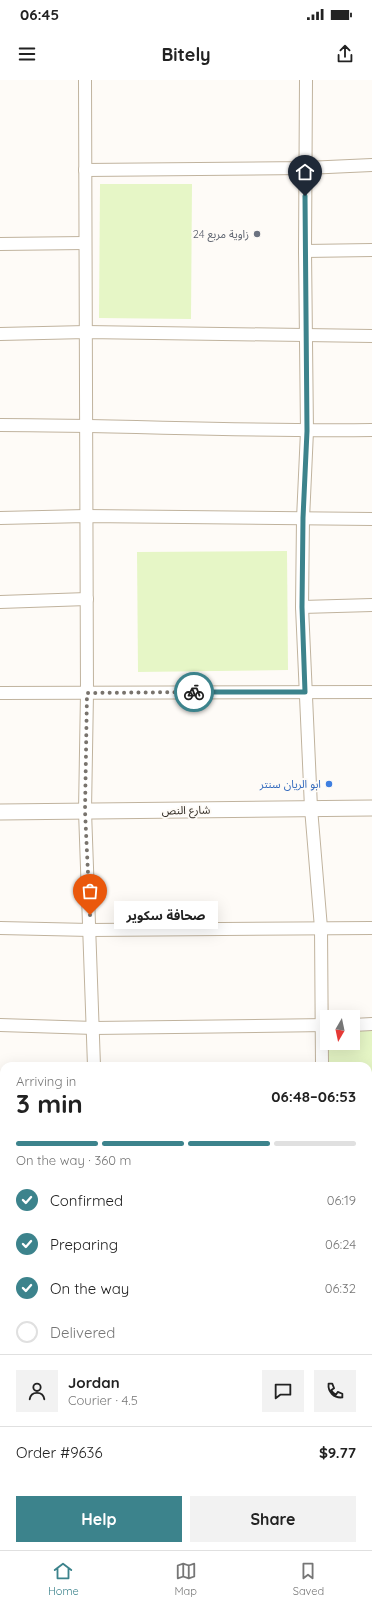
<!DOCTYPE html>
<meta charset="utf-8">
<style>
:root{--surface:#fff;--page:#f2f2f2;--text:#222;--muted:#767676;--line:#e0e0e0;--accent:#3c838c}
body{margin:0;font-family:Quicksand,"Noto Sans Arabic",sans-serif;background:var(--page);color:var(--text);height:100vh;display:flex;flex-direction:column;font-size:15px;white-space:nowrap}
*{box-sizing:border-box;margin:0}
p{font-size:13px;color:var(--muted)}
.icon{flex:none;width:22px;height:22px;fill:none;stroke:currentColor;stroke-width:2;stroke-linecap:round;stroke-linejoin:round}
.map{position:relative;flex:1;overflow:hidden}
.sheet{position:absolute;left:0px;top:982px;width:372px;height:488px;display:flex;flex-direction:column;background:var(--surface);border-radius:12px 12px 0 0;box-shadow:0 4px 16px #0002}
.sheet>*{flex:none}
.needle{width:26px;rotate:189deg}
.fabs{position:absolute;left:320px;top:930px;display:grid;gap:8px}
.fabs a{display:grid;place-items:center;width:40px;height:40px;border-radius:0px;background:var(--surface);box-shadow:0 4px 16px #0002;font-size:20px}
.pin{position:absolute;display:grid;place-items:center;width:34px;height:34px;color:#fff;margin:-41px -17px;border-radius:50% 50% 50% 0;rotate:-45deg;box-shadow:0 0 4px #0007}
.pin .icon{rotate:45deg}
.courier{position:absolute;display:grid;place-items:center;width:40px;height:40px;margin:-20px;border:3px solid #3c838c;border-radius:50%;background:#fff;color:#222;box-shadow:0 1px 5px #0007}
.bubble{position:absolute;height:28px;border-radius:0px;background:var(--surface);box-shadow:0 4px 16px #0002;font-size:13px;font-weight:700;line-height:28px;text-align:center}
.headline em{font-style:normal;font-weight:700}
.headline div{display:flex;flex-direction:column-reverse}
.headline{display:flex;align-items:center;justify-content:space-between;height:68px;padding:0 16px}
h1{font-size:26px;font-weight:700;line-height:30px}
.bar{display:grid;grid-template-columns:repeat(4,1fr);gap:6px 4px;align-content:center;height:48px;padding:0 16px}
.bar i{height:5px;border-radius:3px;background:var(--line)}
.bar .selected{background:var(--accent)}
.bar p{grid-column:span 4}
.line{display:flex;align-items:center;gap:10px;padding:0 16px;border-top:1px solid var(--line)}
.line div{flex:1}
.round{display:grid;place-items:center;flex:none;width:42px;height:42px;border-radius:0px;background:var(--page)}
ol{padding:0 16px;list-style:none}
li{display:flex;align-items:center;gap:12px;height:44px}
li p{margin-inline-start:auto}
li .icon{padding:4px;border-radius:50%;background:var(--accent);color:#fff;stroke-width:4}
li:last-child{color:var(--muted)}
li i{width:22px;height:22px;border:2px solid var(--line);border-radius:50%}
.action{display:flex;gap:8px;margin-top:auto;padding:8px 16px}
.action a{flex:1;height:46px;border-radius:0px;background:var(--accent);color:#fff;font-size:16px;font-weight:700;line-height:46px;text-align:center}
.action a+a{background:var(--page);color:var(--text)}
.status{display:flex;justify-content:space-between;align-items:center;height:28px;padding:0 20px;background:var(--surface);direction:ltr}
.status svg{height:11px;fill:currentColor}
header{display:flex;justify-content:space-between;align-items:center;height:52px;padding:0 16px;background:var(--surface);font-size:18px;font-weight:700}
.tabs{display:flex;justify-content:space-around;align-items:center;height:56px;border-top:1px solid var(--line);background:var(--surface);font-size:11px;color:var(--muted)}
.tabs a{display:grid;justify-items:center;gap:2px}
.tabs .selected{color:var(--accent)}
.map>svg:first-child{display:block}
</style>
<div class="status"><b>06:45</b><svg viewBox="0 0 49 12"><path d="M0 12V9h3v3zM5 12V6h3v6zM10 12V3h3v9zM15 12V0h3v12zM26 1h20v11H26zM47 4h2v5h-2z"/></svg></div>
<header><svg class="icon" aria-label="menu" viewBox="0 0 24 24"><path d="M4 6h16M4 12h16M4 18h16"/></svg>Bitely<svg class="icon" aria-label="share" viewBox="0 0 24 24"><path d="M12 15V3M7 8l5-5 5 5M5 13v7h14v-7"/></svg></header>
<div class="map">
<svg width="372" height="1470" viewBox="0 0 372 1470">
<rect width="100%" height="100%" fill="#fefbf7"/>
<g fill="#e6f6c6">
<polygon points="100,104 192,104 191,239 99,238"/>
<polygon points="287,471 288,590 138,592 137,472"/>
<polygon points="353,948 372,948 372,1024 368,1024 368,986 327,986 327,963 353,963"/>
<rect x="201" y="1466" width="97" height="4"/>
</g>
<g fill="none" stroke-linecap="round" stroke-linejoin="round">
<g stroke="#c0b39e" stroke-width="14">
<g id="minor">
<polyline points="85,0 87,613 85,731 94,986"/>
<polyline points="306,0 305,171 307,351 303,439 302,527 311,728 321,848 322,986"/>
<polyline points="85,90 306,88 372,85"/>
<polyline points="0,164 85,163"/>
<polyline points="305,171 372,170"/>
<polyline points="0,254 86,252 372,256"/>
<path d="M 0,345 C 124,345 248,352 372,350"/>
<polyline points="0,438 86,436 372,439"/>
<polyline points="0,522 87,519"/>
<polyline points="302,527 372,525"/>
<polyline points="0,613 372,612"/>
<polyline points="0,848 90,850 372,848"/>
<polyline points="0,945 94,948 327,945"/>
<polyline points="353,945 372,944"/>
<polyline points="368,1032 372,1032"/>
<polyline points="0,1034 4,1034"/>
<polyline points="0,1126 4,1126"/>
<polyline points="368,1127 372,1127"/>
<polyline points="0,1234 4,1234"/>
<polyline points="368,1234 372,1233"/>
<polyline points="368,1336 372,1336"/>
<polyline points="368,1422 372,1422"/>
<polyline points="0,1423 4,1423"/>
<polyline points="310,1466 310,1470"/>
<polyline points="94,1470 94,1466"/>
</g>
</g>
<g stroke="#c0b39e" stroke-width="17">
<polyline id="tertiary" points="0,732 372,728"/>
</g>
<use href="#minor" stroke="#fff" stroke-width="12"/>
<use href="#tertiary" stroke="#fff" stroke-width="15"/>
</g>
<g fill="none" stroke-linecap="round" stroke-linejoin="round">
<polyline stroke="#78736d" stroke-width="4" stroke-dasharray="0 7.2" points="90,835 85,731 87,613 194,612"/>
<polyline stroke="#3c838c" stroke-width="5" points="194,612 305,612 302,527 303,438 307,351 305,116"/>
</g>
<circle fill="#6b7280" stroke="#fefbf7" stroke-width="1.5" cx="257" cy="154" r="4"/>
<circle fill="#3f7fe0" stroke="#fefbf7" stroke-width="1.5" cx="329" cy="704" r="4"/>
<g text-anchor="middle" stroke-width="4" stroke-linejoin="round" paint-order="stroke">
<g font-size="11" fill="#5b616d" stroke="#fefbf7" text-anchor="end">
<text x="249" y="158">زاوية مربع 24</text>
</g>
<g font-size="11" fill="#366cbe" stroke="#fefbf7" text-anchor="end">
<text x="321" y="708">ابو الريان سنتر</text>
</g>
<g font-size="11" fill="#302a22" stroke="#fefbf7">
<text transform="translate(186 730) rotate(-1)" y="4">شارع النص</text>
</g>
</g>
</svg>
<div class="fabs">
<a><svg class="needle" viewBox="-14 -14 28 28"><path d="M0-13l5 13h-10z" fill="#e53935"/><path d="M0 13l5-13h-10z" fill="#767676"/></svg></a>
</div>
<div class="pin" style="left:90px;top:835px;background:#ea580c"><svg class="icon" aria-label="bag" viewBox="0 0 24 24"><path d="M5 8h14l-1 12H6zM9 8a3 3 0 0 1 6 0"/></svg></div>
<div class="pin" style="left:305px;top:116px;background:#1f2937"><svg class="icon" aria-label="home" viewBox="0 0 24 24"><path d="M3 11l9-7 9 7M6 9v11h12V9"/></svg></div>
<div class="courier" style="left:194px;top:612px"><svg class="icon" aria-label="bike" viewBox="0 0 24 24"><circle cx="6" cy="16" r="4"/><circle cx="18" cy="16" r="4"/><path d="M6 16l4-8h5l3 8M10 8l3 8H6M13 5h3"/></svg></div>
<div class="bubble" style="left:114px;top:821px;width:104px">صحافة سكوير</div>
<section class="sheet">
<div class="headline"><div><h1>3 min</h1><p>Arriving in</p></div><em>06:48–06:53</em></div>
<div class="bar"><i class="selected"></i><i class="selected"></i><i class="selected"></i><i></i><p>On the way · 360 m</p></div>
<ol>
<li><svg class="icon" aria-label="check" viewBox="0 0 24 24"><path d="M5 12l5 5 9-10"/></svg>Confirmed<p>06:19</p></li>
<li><svg class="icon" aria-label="check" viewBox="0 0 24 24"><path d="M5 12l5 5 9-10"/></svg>Preparing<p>06:24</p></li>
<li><svg class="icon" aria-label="check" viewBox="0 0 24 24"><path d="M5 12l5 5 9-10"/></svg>On the way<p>06:32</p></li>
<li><i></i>Delivered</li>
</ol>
<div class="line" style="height:72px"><a class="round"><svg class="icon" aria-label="person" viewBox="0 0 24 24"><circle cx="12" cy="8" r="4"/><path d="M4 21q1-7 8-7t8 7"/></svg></a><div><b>Jordan</b><p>Courier · 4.5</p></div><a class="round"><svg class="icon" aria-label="chat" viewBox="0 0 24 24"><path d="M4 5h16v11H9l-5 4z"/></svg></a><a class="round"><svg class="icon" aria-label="phone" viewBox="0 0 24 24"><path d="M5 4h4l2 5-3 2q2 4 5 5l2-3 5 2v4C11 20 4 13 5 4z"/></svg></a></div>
<div class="line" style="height:52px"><div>Order #9636</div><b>$9.77</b></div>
<div class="action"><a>Help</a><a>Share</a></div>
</section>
</div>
<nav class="tabs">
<a class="selected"><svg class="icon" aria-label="home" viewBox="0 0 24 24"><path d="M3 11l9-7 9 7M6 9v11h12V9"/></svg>Home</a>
<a><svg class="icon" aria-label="map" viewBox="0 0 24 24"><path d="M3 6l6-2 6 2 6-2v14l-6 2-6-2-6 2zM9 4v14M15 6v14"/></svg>Map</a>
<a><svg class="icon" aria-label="saved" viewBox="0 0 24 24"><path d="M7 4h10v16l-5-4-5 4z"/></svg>Saved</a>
</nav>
